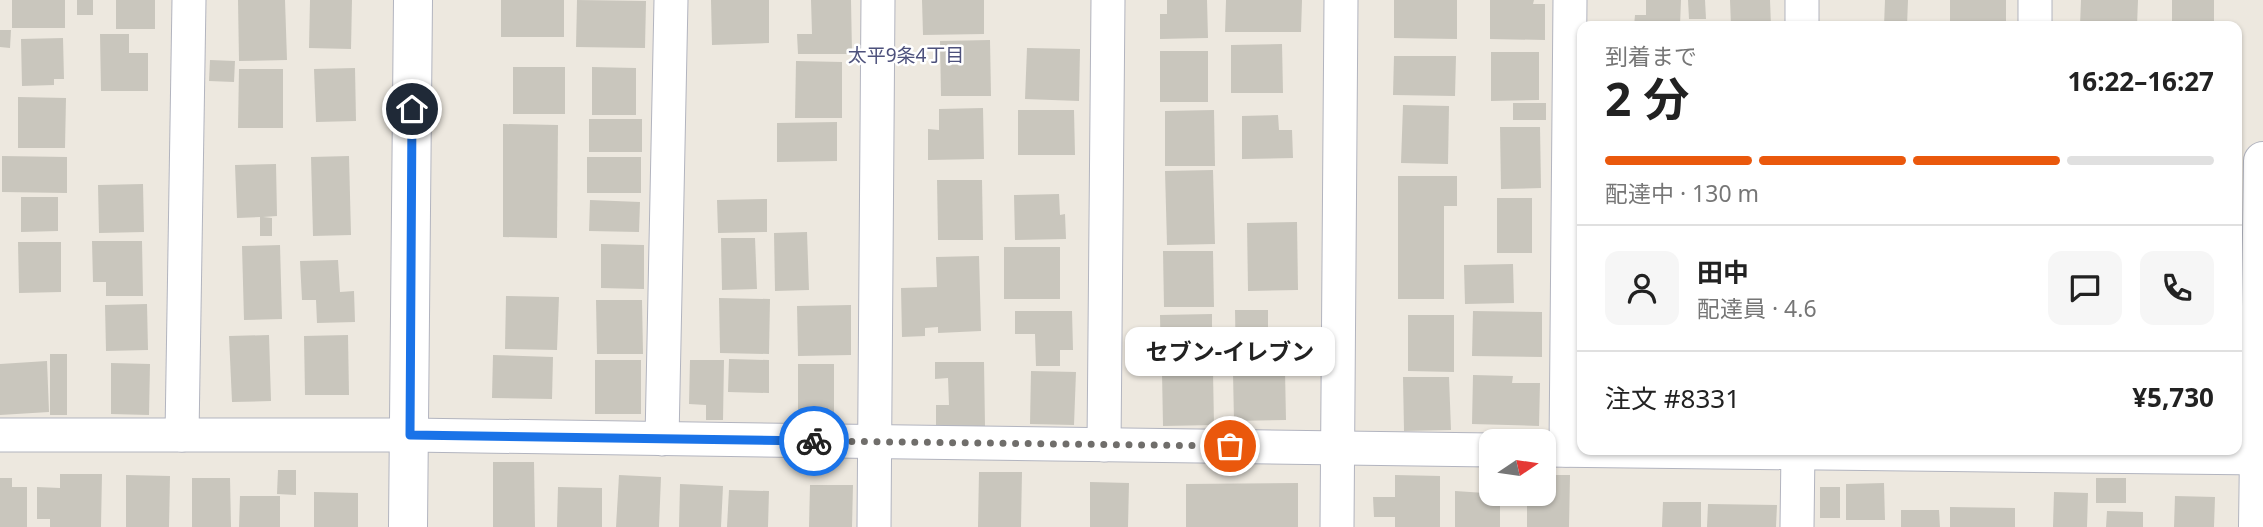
<!DOCTYPE html>
<html lang="ja">
<meta charset="utf-8">
<style>
:root{--surface:#fff;--page:#f6f6f6;--text:#222;--muted:#767676;--line:#e0e0e0;--accent:#ea580c}
body{margin:0;font-family:"Noto Sans","Noto Sans JP",sans-serif;background:var(--page);color:var(--text);height:100vh;display:flex;flex-direction:column;font-size:26px;white-space:nowrap}
*{box-sizing:border-box;margin:0}
p{font-size:23px;color:var(--muted)}
.icon{flex:none;width:38px;height:38px;fill:none;stroke:currentColor;stroke-width:2;stroke-linecap:round;stroke-linejoin:round}
.map{position:relative;flex:1;overflow:hidden}
.details{position:absolute;left:1577px;top:21px;width:665px;height:434px;display:flex;flex-direction:column;background:var(--surface);border-radius:14px;box-shadow:0 2px 5px #0004}
.details>*{flex:none}
.needle{width:46px;rotate:77deg}
.buttons{position:absolute;left:1479px;top:429px;display:grid;gap:14px}
.buttons a{display:grid;place-items:center;width:77px;height:77px;border-radius:14px;background:var(--surface);box-shadow:0 2px 5px #0004;font-size:35px}
.pin{position:absolute;display:grid;place-items:center;width:60px;height:60px;color:#fff;margin:-30px;border:4px solid #fff;border-radius:50%;box-shadow:0 2px 7px #0007}
.courier{position:absolute;display:grid;place-items:center;width:70px;height:70px;margin:-35px;border:5px solid #1a73e8;border-radius:50%;background:#fff;color:#222;box-shadow:0 2px 9px #0007}
.bubble{position:absolute;height:49px;border-radius:14px;background:var(--surface);box-shadow:0 2px 5px #0004;font-size:23px;font-weight:700;line-height:49px;text-align:center}
.summary em{font-style:normal;font-weight:700}
.summary div{display:flex;flex-direction:column-reverse}
.summary{display:flex;align-items:center;justify-content:space-between;height:119px;padding:0 28px}
h1{font-size:46px;font-weight:700;line-height:52px}
.bar{display:grid;grid-template-columns:repeat(4,1fr);gap:10px 7px;align-content:center;height:84px;padding:0 28px}
.bar i{height:9px;border-radius:5px;background:var(--line)}
.bar .current{background:var(--accent)}
.bar p{grid-column:span 4}
.line{display:flex;align-items:center;gap:18px;padding:0 28px;border-top:2px solid var(--line)}
.line div{flex:1}
.round{display:grid;place-items:center;flex:none;width:74px;height:74px;border-radius:14px;background:var(--page)}
.map>svg:first-child{display:block}
</style>
<div class="map">
<svg width="2263" height="527" viewBox="0 0 2263 527">
<rect width="100%" height="100%" fill="#ede8df"/>
<g fill="#c9c6bd">
<rect x="12" y="0" width="53" height="28"/>
<rect x="77" y="0" width="16" height="15"/>
<rect x="116" y="0" width="39" height="29"/>
<polygon points="238,0 285,0 287,60 239,61"/>
<polygon points="310,0 352,0 351,49 309,48"/>
<rect x="501" y="0" width="63" height="37"/>
<polygon points="577,0 646,1 645,48 576,47"/>
<polygon points="711,0 769,0 769,43 712,45"/>
<polygon points="811,0 851,0 852,54 798,54 797,34 812,34"/>
<polygon points="922,0 984,0 984,34 923,35"/>
<polygon points="1167,0 1207,0 1208,38 1160,39 1160,14 1167,14"/>
<polygon points="1226,0 1302,0 1301,32 1225,32"/>
<polygon points="1394,0 1457,0 1457,39 1394,38"/>
<polygon points="1490,0 1534,0 1533,4 1545,4 1545,40 1490,39"/>
<polygon points="1646,0 1681,0 1680,26 1634,26 1635,15 1646,15"/>
<polygon points="1688,0 1705,0 1706,19 1689,19"/>
<polygon points="1730,0 1770,0 1771,26 1731,26"/>
<polygon points="1885,0 1908,0 1907,26 1884,26"/>
<rect x="1950" y="0" width="56" height="26"/>
<polygon points="2081,0 2138,0 2137,26 2080,26"/>
<rect x="2172" y="0" width="42" height="26"/>
<polygon points="0,30 11,30 10,48 0,47"/>
<polygon points="100,34 129,34 129,53 148,53 148,91 101,91"/>
<polygon points="63,38 64,79 54,79 54,85 22,86 21,39"/>
<polygon points="990,40 991,96 941,96 940,41"/>
<polygon points="1282,44 1283,93 1231,93 1231,45"/>
<polygon points="1027,48 1080,49 1079,101 1025,99"/>
<rect x="1160" y="51" width="48" height="51"/>
<polygon points="1491,52 1539,52 1539,100 1491,101"/>
<polygon points="1394,56 1456,56 1455,96 1393,95"/>
<polygon points="210,60 235,61 234,82 209,81"/>
<polygon points="796,61 842,62 842,118 795,118"/>
<rect x="513" y="67" width="52" height="47"/>
<polygon points="592,67 636,68 636,115 592,115"/>
<polygon points="355,68 356,121 316,122 314,69"/>
<polygon points="239,69 283,69 283,128 238,128"/>
<polygon points="18,97 66,98 65,148 18,148"/>
<rect x="1513" y="103" width="33" height="17"/>
<polygon points="1403,105 1449,106 1448,164 1401,163"/>
<polygon points="983,108 984,159 928,160 928,129 939,130 939,109"/>
<polygon points="1018,110 1074,110 1075,155 1018,155"/>
<polygon points="1214,110 1215,166 1165,166 1165,111"/>
<polygon points="1278,115 1279,130 1292,130 1293,158 1242,159 1242,116"/>
<rect x="589" y="119" width="53" height="33"/>
<polygon points="837,122 837,161 777,162 777,123"/>
<polygon points="503,124 558,125 557,238 503,237"/>
<polygon points="1500,127 1540,127 1541,188 1501,189"/>
<polygon points="2,156 67,157 67,193 2,192"/>
<polygon points="349,156 351,235 313,236 311,157"/>
<rect x="587" y="157" width="54" height="36"/>
<polygon points="276,164 277,216 263,217 272,218 272,236 260,236 260,217 237,218 235,165"/>
<polygon points="1213,170 1215,244 1167,245 1165,171"/>
<polygon points="1398,176 1457,176 1457,206 1444,206 1444,299 1398,299"/>
<polygon points="937,180 982,180 983,240 938,240"/>
<polygon points="143,184 144,232 99,233 98,185"/>
<polygon points="1059,194 1060,215 1065,214 1066,239 1015,240 1014,195"/>
<polygon points="21,197 58,197 58,231 21,232"/>
<rect x="1497" y="198" width="35" height="55"/>
<polygon points="767,199 767,232 718,233 717,200"/>
<polygon points="590,200 640,202 639,232 589,231"/>
<polygon points="1297,222 1298,290 1248,291 1247,223"/>
<polygon points="807,232 809,290 775,291 774,233"/>
<polygon points="721,238 755,238 757,289 722,290"/>
<polygon points="92,241 142,241 143,296 106,296 106,282 93,282"/>
<polygon points="18,242 61,242 61,292 19,293"/>
<polygon points="601,244 644,245 644,289 601,288"/>
<polygon points="280,245 282,319 244,320 242,246"/>
<rect x="1004" y="247" width="56" height="52"/>
<polygon points="1163,251 1213,251 1214,307 1164,307"/>
<polygon points="979,256 981,331 938,333 938,327 925,328 925,336 902,337 901,288 937,287 936,257"/>
<polygon points="338,260 340,292 354,291 355,322 317,323 316,300 302,300 300,261"/>
<polygon points="1513,264 1514,303 1465,304 1464,265"/>
<polygon points="506,296 559,297 557,350 505,349"/>
<polygon points="719,298 770,299 769,354 720,353"/>
<polygon points="596,300 642,300 643,354 597,354"/>
<polygon points="147,304 148,350 106,351 105,305"/>
<polygon points="851,305 851,355 798,356 797,306"/>
<polygon points="1235,310 1268,310 1268,329 1294,329 1294,366 1236,367"/>
<polygon points="1015,311 1072,311 1073,350 1060,350 1060,366 1036,366 1035,334 1015,334"/>
<polygon points="1473,311 1542,312 1542,357 1472,356"/>
<polygon points="1212,314 1212,367 1161,368 1160,315"/>
<polygon points="1408,315 1454,315 1454,372 1408,371"/>
<polygon points="269,335 271,401 232,402 229,336"/>
<polygon points="348,335 349,395 305,395 304,336"/>
<rect x="50" y="354" width="17" height="61"/>
<polygon points="493,355 553,357 552,399 492,398"/>
<polygon points="729,359 769,360 769,393 728,392"/>
<rect x="595" y="360" width="46" height="54"/>
<polygon points="690,360 724,360 723,420 706,420 706,405 689,404"/>
<polygon points="47,361 49,412 0,415 0,364"/>
<polygon points="935,362 984,362 985,426 936,427 936,405 949,405 948,378 935,379"/>
<polygon points="111,363 150,364 149,415 111,414"/>
<rect x="798" y="364" width="36" height="61"/>
<polygon points="1031,371 1076,372 1074,425 1030,424"/>
<polygon points="1285,371 1286,420 1234,421 1233,373"/>
<polygon points="1162,372 1213,372 1214,425 1163,426"/>
<polygon points="1473,375 1513,376 1512,383 1540,383 1539,426 1472,424"/>
<polygon points="1403,377 1449,377 1451,430 1404,431"/>
<polygon points="493,462 534,462 535,527 493,527"/>
<polygon points="278,470 296,470 296,495 277,494"/>
<polygon points="979,472 1022,472 1021,527 978,527"/>
<polygon points="60,474 102,474 101,527 50,527 50,519 37,519 37,487 60,488"/>
<polygon points="126,475 170,476 169,527 126,527"/>
<polygon points="619,475 661,477 659,527 616,527"/>
<polygon points="1395,475 1440,476 1440,527 1395,527 1395,517 1374,517 1373,497 1395,497"/>
<polygon points="1544,475 1570,475 1569,527 1527,527 1527,494 1544,494"/>
<polygon points="0,478 12,478 12,487 27,487 27,527 0,527"/>
<polygon points="192,478 230,478 231,527 192,527"/>
<rect x="2096" y="478" width="30" height="25"/>
<polygon points="1090,482 1129,483 1128,527 1090,527"/>
<polygon points="1298,483 1298,527 1186,527 1186,484"/>
<polygon points="1884,483 1885,520 1846,520 1846,484"/>
<polygon points="680,484 723,486 721,527 679,527"/>
<polygon points="810,485 853,485 852,527 809,527"/>
<polygon points="558,487 602,488 602,527 557,527"/>
<rect x="1820" y="487" width="20" height="31"/>
<polygon points="729,490 769,491 768,527 727,527"/>
<polygon points="1455,491 1500,494 1500,527 1455,527"/>
<polygon points="314,492 358,493 358,527 314,527"/>
<polygon points="2054,492 2088,493 2087,527 2053,527"/>
<polygon points="240,496 280,496 280,527 239,527"/>
<polygon points="2175,496 2215,497 2214,527 2174,527"/>
<polygon points="1663,502 1701,502 1701,527 1662,527"/>
<polygon points="1708,504 1777,505 1776,527 1707,527"/>
<polygon points="1950,507 2015,508 2015,527 1950,527"/>
<polygon points="1901,510 1939,510 1940,527 1901,527"/>
<polygon points="2107,511 2143,512 2143,527 2106,527"/>
</g>
<g fill="none" stroke-linecap="round" stroke-linejoin="round">
<g stroke="#b2b4bf" stroke-width="35">
<g id="minor">
<polyline points="1802,26 1802,0"/>
<polyline points="2035,26 2035,0"/>
<polyline points="0,435 410,435 1491,450"/>
<polyline points="182,435 189,0"/>
<polyline points="662,439 671,0"/>
<polyline points="1104,445 1108,0"/>
<polyline points="1544,450 2263,458"/>
<polyline points="1566,450 1570,0"/>
<polyline points="874,527 878,0"/>
<polyline points="1337,527 1341,0"/>
<polyline points="1797,527 1798,450"/>
</g>
</g>
<g stroke="#b2b4bf" stroke-width="40">
<g id="tertiary">
<polyline points="408,527 413,0"/>
<polyline points="2258,527 2263,161"/>
</g>
</g>
<use href="#minor" stroke="#fff" stroke-width="33"/>
<use href="#tertiary" stroke="#fff" stroke-width="38"/>
</g>
<g fill="none" stroke-linecap="round" stroke-linejoin="round">
<polyline stroke="#706e6b" stroke-width="7" stroke-dasharray="0 12.6" points="814,441 1230,446"/>
<polyline stroke="#1a73e8" stroke-width="9" points="412,109 410,435 814,441"/>
</g>
<g text-anchor="middle" stroke-width="5" stroke-linejoin="round" paint-order="stroke">
<g font-size="19" fill="#4d517c" stroke="#fff">
<text x="906" y="62">太平9条4丁目</text>
</g>
</g>
</svg>
<div class="buttons">
<a><svg class="needle" viewBox="-14 -14 28 28"><path d="M0-13l5 13h-10z" fill="#e53935"/><path d="M0 13l5-13h-10z" fill="#767676"/></svg></a>
</div>
<div class="pin" style="left:1230px;top:446px;background:#ea580c"><svg class="icon" aria-label="bag" viewBox="0 0 24 24"><path d="M5 8h14l-1 12H6zM9 8a3 3 0 0 1 6 0"/></svg></div>
<div class="pin" style="left:412px;top:109px;background:#1f2937"><svg class="icon" aria-label="home" viewBox="0 0 24 24"><path d="M3 11l9-7 9 7M6 9v11h12V9"/></svg></div>
<div class="courier" style="left:814px;top:441px"><svg class="icon" aria-label="bike" viewBox="0 0 24 24"><circle cx="6" cy="16" r="4"/><circle cx="18" cy="16" r="4"/><path d="M6 16l4-8h5l3 8M10 8l3 8H6M13 5h3"/></svg></div>
<div class="bubble" style="left:1125px;top:327px;width:210px">セブン-イレブン</div>
<section class="details">
<div class="summary"><div><h1>2 分</h1><p>到着まで</p></div><em>16:22–16:27</em></div>
<div class="bar"><i class="current"></i><i class="current"></i><i class="current"></i><i></i><p>配達中 · 130 m</p></div>
<div class="line" style="height:126px"><a class="round"><svg class="icon" aria-label="person" viewBox="0 0 24 24"><circle cx="12" cy="8" r="4"/><path d="M4 21q1-7 8-7t8 7"/></svg></a><div><b>田中</b><p>配達員 · 4.6</p></div><a class="round"><svg class="icon" aria-label="chat" viewBox="0 0 24 24"><path d="M4 5h16v11H9l-5 4z"/></svg></a><a class="round"><svg class="icon" aria-label="phone" viewBox="0 0 24 24"><path d="M5 4h4l2 5-3 2q2 4 5 5l2-3 5 2v4C11 20 4 13 5 4z"/></svg></a></div>
<div class="line" style="height:91px"><div>注文 #8331</div><b>¥5,730</b></div>
</section>
</div>
